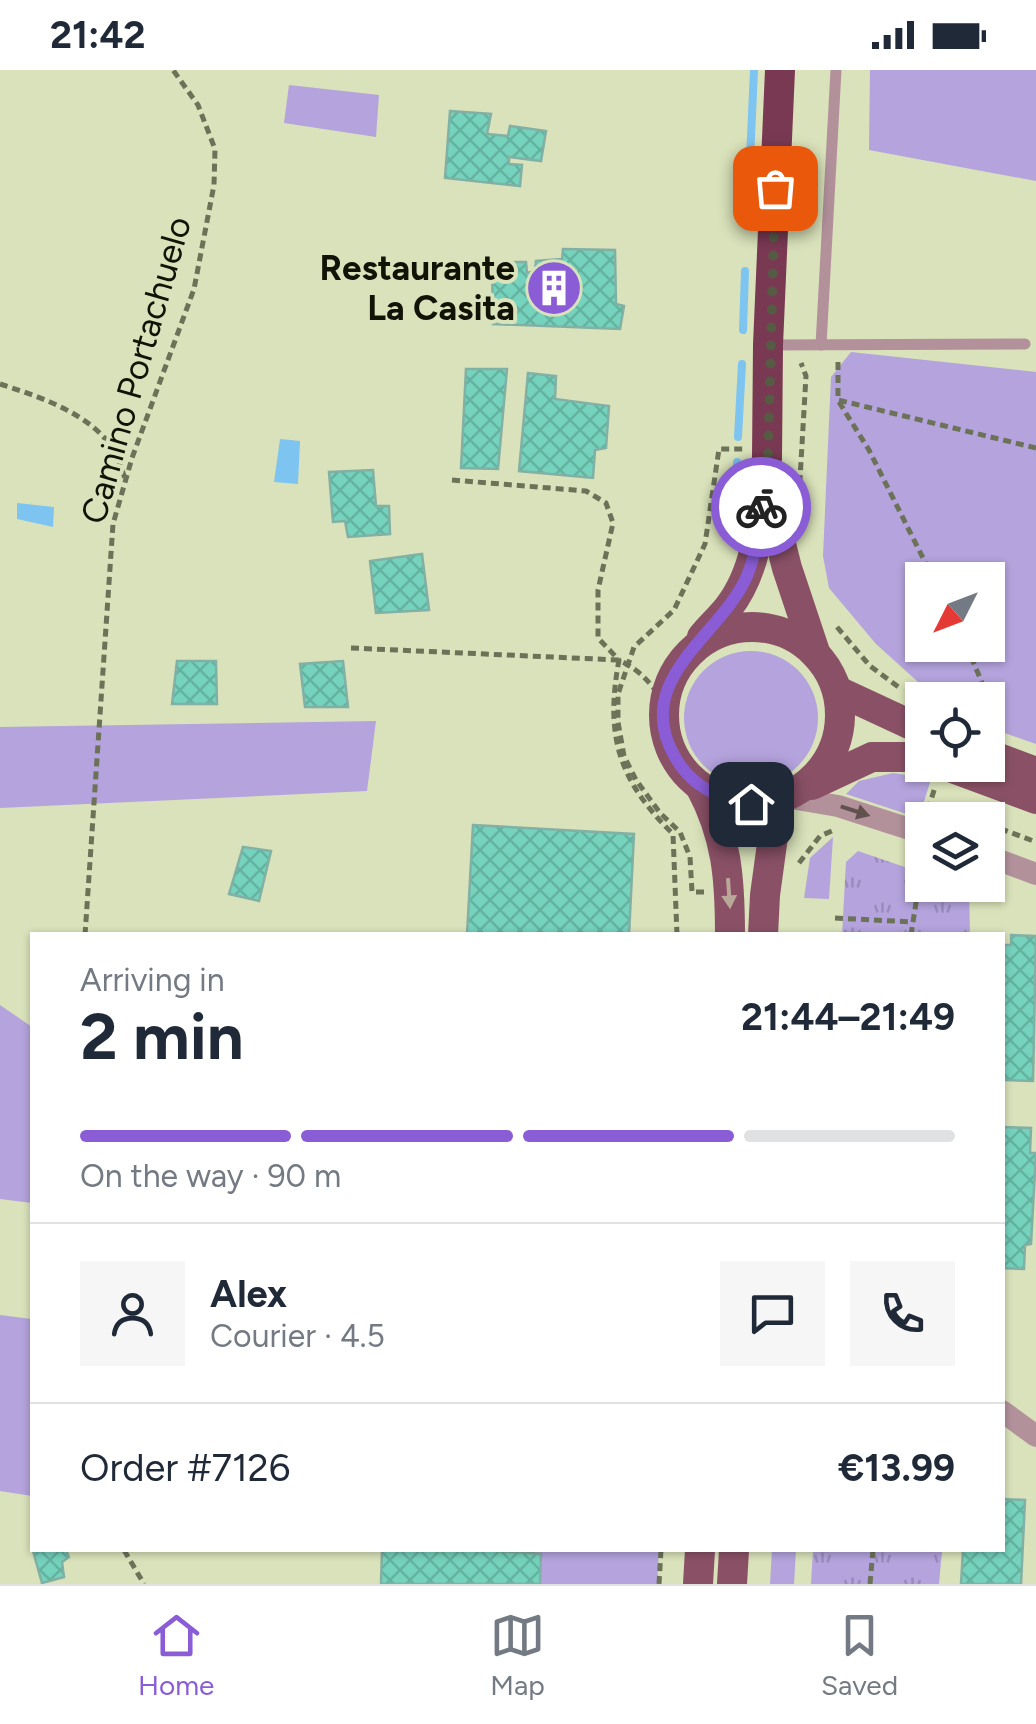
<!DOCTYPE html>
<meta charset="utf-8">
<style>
:root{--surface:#fff;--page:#f6f6f7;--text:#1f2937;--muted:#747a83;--line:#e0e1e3;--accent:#8a5dd7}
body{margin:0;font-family:Figtree,sans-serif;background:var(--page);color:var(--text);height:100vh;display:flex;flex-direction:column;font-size:38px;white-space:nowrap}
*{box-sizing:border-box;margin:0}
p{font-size:32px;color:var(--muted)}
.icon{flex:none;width:55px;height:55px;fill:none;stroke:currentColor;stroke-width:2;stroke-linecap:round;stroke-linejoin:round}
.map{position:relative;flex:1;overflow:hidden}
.sheet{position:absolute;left:30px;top:862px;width:975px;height:620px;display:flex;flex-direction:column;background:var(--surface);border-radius:0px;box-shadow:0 2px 8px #0004}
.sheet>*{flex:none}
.needle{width:65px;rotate:228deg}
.controls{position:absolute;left:905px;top:492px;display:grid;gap:20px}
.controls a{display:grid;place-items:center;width:100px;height:100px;border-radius:0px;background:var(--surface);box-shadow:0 2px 8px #0004;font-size:50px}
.pin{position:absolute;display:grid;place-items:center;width:85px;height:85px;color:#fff;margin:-42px;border-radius:20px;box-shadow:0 5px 15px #0006}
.courier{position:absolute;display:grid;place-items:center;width:100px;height:100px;margin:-50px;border:8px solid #8a5dd7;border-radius:50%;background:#fff;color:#222;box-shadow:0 2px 12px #0007}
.summary em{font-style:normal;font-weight:700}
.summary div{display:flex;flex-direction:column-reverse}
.summary{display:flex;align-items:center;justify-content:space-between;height:170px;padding:0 50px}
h1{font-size:65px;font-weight:700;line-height:75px}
.bar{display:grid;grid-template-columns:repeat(4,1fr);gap:15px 10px;align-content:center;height:120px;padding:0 50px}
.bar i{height:12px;border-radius:8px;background:var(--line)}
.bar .current{background:var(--accent)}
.bar p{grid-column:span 4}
.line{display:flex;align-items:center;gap:25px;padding:0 50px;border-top:2px solid var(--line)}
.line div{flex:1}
.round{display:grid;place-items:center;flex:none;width:105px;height:105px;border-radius:0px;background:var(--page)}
.status{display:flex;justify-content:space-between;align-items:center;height:70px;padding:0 50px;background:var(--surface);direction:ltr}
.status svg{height:28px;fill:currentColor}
.tabs{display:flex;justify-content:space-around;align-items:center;height:140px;border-top:2px solid var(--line);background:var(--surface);font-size:28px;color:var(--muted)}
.tabs a{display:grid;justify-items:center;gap:5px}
.tabs .current{color:var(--accent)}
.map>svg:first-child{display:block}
</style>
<div class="status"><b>21:42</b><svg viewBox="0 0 49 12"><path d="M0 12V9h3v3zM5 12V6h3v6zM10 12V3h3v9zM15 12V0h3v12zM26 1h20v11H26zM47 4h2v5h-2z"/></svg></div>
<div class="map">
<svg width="1036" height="1514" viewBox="0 0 1036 1514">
<defs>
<pattern id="park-tufts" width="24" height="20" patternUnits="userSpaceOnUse" patternTransform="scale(2.5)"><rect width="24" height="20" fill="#b4a3dd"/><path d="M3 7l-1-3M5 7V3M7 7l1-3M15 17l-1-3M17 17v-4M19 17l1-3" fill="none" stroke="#9a8bbc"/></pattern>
<pattern id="building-cross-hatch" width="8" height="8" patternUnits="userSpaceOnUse" patternTransform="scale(2.5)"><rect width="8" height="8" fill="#75d2bd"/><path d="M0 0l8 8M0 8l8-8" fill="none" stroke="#64b3a1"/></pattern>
</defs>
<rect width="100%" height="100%" fill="#d9e2ba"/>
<g fill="#b4a3dd" fill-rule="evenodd">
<polygon points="870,0 1036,0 1036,111 869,80"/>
<polygon points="289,15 379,25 376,67 284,53"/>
<path d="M 851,282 L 1036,302 L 1036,674 L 988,657 L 988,630 L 938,630 L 876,574 L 829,518 L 823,486 L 831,307 ZM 922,510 L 988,510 L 988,575 L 922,575 Z"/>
<circle cx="751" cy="648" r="67"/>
<polygon points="376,651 367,721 0,738 0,657"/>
<polygon points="893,703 931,709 919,748 846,724 859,711"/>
<polygon points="833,767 829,829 804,828 810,788"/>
<polygon points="0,935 32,957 32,1133 0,1129"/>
<polygon points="0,1245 31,1249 32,1426 0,1421"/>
<polygon points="486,1480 659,1480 657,1514 540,1514 541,1484"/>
<polygon points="772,1480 796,1480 794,1514 770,1514"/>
</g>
<g fill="url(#park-tufts)">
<polygon points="858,781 922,803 922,815 958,815 969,819 970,865 842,865 846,792"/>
<polygon points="813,1480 942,1480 939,1514 811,1514"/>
</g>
<g fill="#7ec4f1">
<polygon points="280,369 300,371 298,414 274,412"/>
<polygon points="17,433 54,437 53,457 17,449"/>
</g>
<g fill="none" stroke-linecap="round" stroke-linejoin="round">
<g stroke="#7ec4f1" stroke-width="8">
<polyline points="747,156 754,0"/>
<polyline points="743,260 745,201"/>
<polyline points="738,367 742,294"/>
<polyline points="735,441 737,392"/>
</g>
</g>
<g fill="url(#building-cross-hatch)" stroke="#81b0a4" stroke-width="2.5">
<polygon points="450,41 491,44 487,64 508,66 510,56 546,61 541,91 509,87 509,94 522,95 520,116 445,108"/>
<polygon points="563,179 615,180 616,234 624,236 620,259 493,254 492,192 526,192 527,203 535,201 536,191 562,189"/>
<polygon points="466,299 507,299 498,399 461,398"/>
<polygon points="528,303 556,306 555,329 609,336 606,378 595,380 593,408 519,401"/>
<polygon points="373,400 376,436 389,436 390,464 348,467 345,451 333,452 329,402"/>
<polygon points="422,484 429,540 376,543 370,491"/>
<polygon points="177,591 216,591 217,634 172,634"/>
<polygon points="343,591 348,637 305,637 300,594"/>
<polygon points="473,755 634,764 629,865 467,865"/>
<polygon points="243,777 271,781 259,831 229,824"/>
<polygon points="1011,865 1036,866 1033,1011 1005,1010 1002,999 1002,875 1011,875"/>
<polygon points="1002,1057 1031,1058 1030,1083 1036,1083 1031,1174 1025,1175 1024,1199 1002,1198"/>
<polygon points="1002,1429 1025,1430 1021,1514 961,1514 963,1480 1002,1480"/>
<polygon points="66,1480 69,1487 62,1492 64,1507 42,1513 33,1481"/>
<polygon points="382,1480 486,1480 541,1484 540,1514 381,1514"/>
</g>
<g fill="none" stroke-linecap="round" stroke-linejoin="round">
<g stroke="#6c7258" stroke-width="5" stroke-dasharray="8 5" stroke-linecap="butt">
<polyline points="838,292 838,330 1036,378"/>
<path d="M 0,314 C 37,326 90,343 112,378 C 118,386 121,399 125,408"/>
<polyline points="839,332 869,380 934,510"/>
<path d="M 452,410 L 586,421 L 606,433 L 613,453 L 598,520 L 598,568 L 619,590 C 605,665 618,710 673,764 L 677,865"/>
<polyline points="799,426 806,306 801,293"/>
<polyline points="837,557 870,596 900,618"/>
<polyline points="966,575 986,622 983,630"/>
<path d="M 351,578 L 619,590 C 641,601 651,613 664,633"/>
<polyline points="944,737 977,750"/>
<polyline points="928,740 935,717"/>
<polyline points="988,754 1036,772"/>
<polyline points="799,793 820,766 834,760"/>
<polyline points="704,822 692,822 690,787 680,762 660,743 636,710 624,686 618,652 618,624 634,577 674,540 705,474 719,379 743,379"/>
<polyline points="835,848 913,852"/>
<polyline points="85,865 113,454 132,388 194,219 214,115 215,79 198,35 173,0"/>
<polyline points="911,865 922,794"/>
<polyline points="124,1480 144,1514"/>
<polyline points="659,1514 661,1480"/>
<polyline points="870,1514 873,1480"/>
</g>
<g stroke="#b2919b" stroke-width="11">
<polyline points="769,275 1025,274"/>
<polyline points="821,275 836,0"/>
</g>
<g stroke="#b2919b" stroke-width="22">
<polyline points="785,727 838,736 922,763"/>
<polyline points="988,786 1036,804"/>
<polyline points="1002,1341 1036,1366"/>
</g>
<g stroke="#8a5166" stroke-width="30">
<polyline points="769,427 787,498 815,582"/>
<circle cx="752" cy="645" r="88"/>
<path d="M 702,567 C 710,557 720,548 728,538 C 761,496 761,438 767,387"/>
<polyline points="838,621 922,660"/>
<polyline points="988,684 1036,702"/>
<polyline points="944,695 1036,729"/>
<polyline points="812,715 872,687 922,687"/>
<path d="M 700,716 C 727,766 730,809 730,865"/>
<polyline points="763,865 765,825 778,730"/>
<polyline points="698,1514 700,1480"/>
<polyline points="732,1514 734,1480"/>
</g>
<polyline stroke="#7a3953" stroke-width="30" points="767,387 768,275 780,0"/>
</g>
<defs><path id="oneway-solid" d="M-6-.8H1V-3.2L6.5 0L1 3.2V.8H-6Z" transform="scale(2.5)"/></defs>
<use fill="#615250" href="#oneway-solid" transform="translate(855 741) rotate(18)"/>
<use fill="#b9a898" href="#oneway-solid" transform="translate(729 823) rotate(86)"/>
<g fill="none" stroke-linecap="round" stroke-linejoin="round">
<polyline stroke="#565b44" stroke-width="10" stroke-dasharray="0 18" points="761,437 768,388 775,118"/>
<path stroke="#8a5dd7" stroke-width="12" d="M 751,734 C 718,728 692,717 675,687 C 630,609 721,566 747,506 C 756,485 759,460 761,437"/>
</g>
<defs>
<g id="building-disc" transform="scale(2.875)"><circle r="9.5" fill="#8a5dd7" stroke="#d9e2ba"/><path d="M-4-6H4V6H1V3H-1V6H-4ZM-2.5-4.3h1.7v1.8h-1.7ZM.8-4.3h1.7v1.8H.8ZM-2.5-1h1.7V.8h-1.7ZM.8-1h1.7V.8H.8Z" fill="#fff"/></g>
</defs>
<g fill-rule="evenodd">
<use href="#building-disc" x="554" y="218"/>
</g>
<g text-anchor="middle" stroke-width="8" stroke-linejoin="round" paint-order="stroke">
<g font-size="35" font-weight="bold" fill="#101305" stroke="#d9e2ba" text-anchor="end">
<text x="515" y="210">Restaurante<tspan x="515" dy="40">La Casita</tspan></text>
</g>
<g font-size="35" fill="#101305" stroke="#d9e2ba">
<text transform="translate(136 300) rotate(-74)" y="12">Camino Portachuelo</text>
</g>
</g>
</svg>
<div class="controls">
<a><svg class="needle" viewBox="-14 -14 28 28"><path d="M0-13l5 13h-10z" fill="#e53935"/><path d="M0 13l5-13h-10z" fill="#747a83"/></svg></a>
<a><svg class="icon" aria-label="locate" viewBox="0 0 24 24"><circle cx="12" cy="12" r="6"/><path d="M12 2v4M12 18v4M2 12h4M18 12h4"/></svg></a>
<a><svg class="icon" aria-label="layers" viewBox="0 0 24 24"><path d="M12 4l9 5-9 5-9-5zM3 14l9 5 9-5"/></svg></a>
</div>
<div class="pin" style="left:775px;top:118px;background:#ea580c"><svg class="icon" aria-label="bag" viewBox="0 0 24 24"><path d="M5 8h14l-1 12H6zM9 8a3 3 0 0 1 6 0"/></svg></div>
<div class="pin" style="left:751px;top:734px;background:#1f2937"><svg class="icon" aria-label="home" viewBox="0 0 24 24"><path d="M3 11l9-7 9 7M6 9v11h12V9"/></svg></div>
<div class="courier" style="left:761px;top:437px"><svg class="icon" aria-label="bike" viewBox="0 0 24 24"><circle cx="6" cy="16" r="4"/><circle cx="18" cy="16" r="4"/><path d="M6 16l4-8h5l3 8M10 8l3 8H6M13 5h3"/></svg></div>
<section class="sheet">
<div class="summary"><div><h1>2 min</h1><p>Arriving in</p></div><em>21:44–21:49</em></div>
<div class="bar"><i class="current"></i><i class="current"></i><i class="current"></i><i></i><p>On the way · 90 m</p></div>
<div class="line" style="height:180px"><a class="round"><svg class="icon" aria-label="person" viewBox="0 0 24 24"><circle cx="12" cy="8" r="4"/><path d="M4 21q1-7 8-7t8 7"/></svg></a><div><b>Alex</b><p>Courier · 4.5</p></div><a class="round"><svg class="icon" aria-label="chat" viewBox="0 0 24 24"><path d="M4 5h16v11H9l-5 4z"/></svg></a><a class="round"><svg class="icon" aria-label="phone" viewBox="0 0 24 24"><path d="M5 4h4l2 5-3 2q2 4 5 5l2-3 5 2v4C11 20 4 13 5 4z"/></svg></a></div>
<div class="line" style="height:130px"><div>Order #7126</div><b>€13.99</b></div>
</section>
</div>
<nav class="tabs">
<a class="current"><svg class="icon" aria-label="home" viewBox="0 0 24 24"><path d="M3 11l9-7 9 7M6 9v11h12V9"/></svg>Home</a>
<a><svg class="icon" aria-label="map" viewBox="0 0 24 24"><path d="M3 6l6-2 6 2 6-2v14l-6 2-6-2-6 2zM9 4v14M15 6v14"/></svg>Map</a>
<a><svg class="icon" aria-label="saved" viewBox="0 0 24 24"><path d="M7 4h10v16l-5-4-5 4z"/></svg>Saved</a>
</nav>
